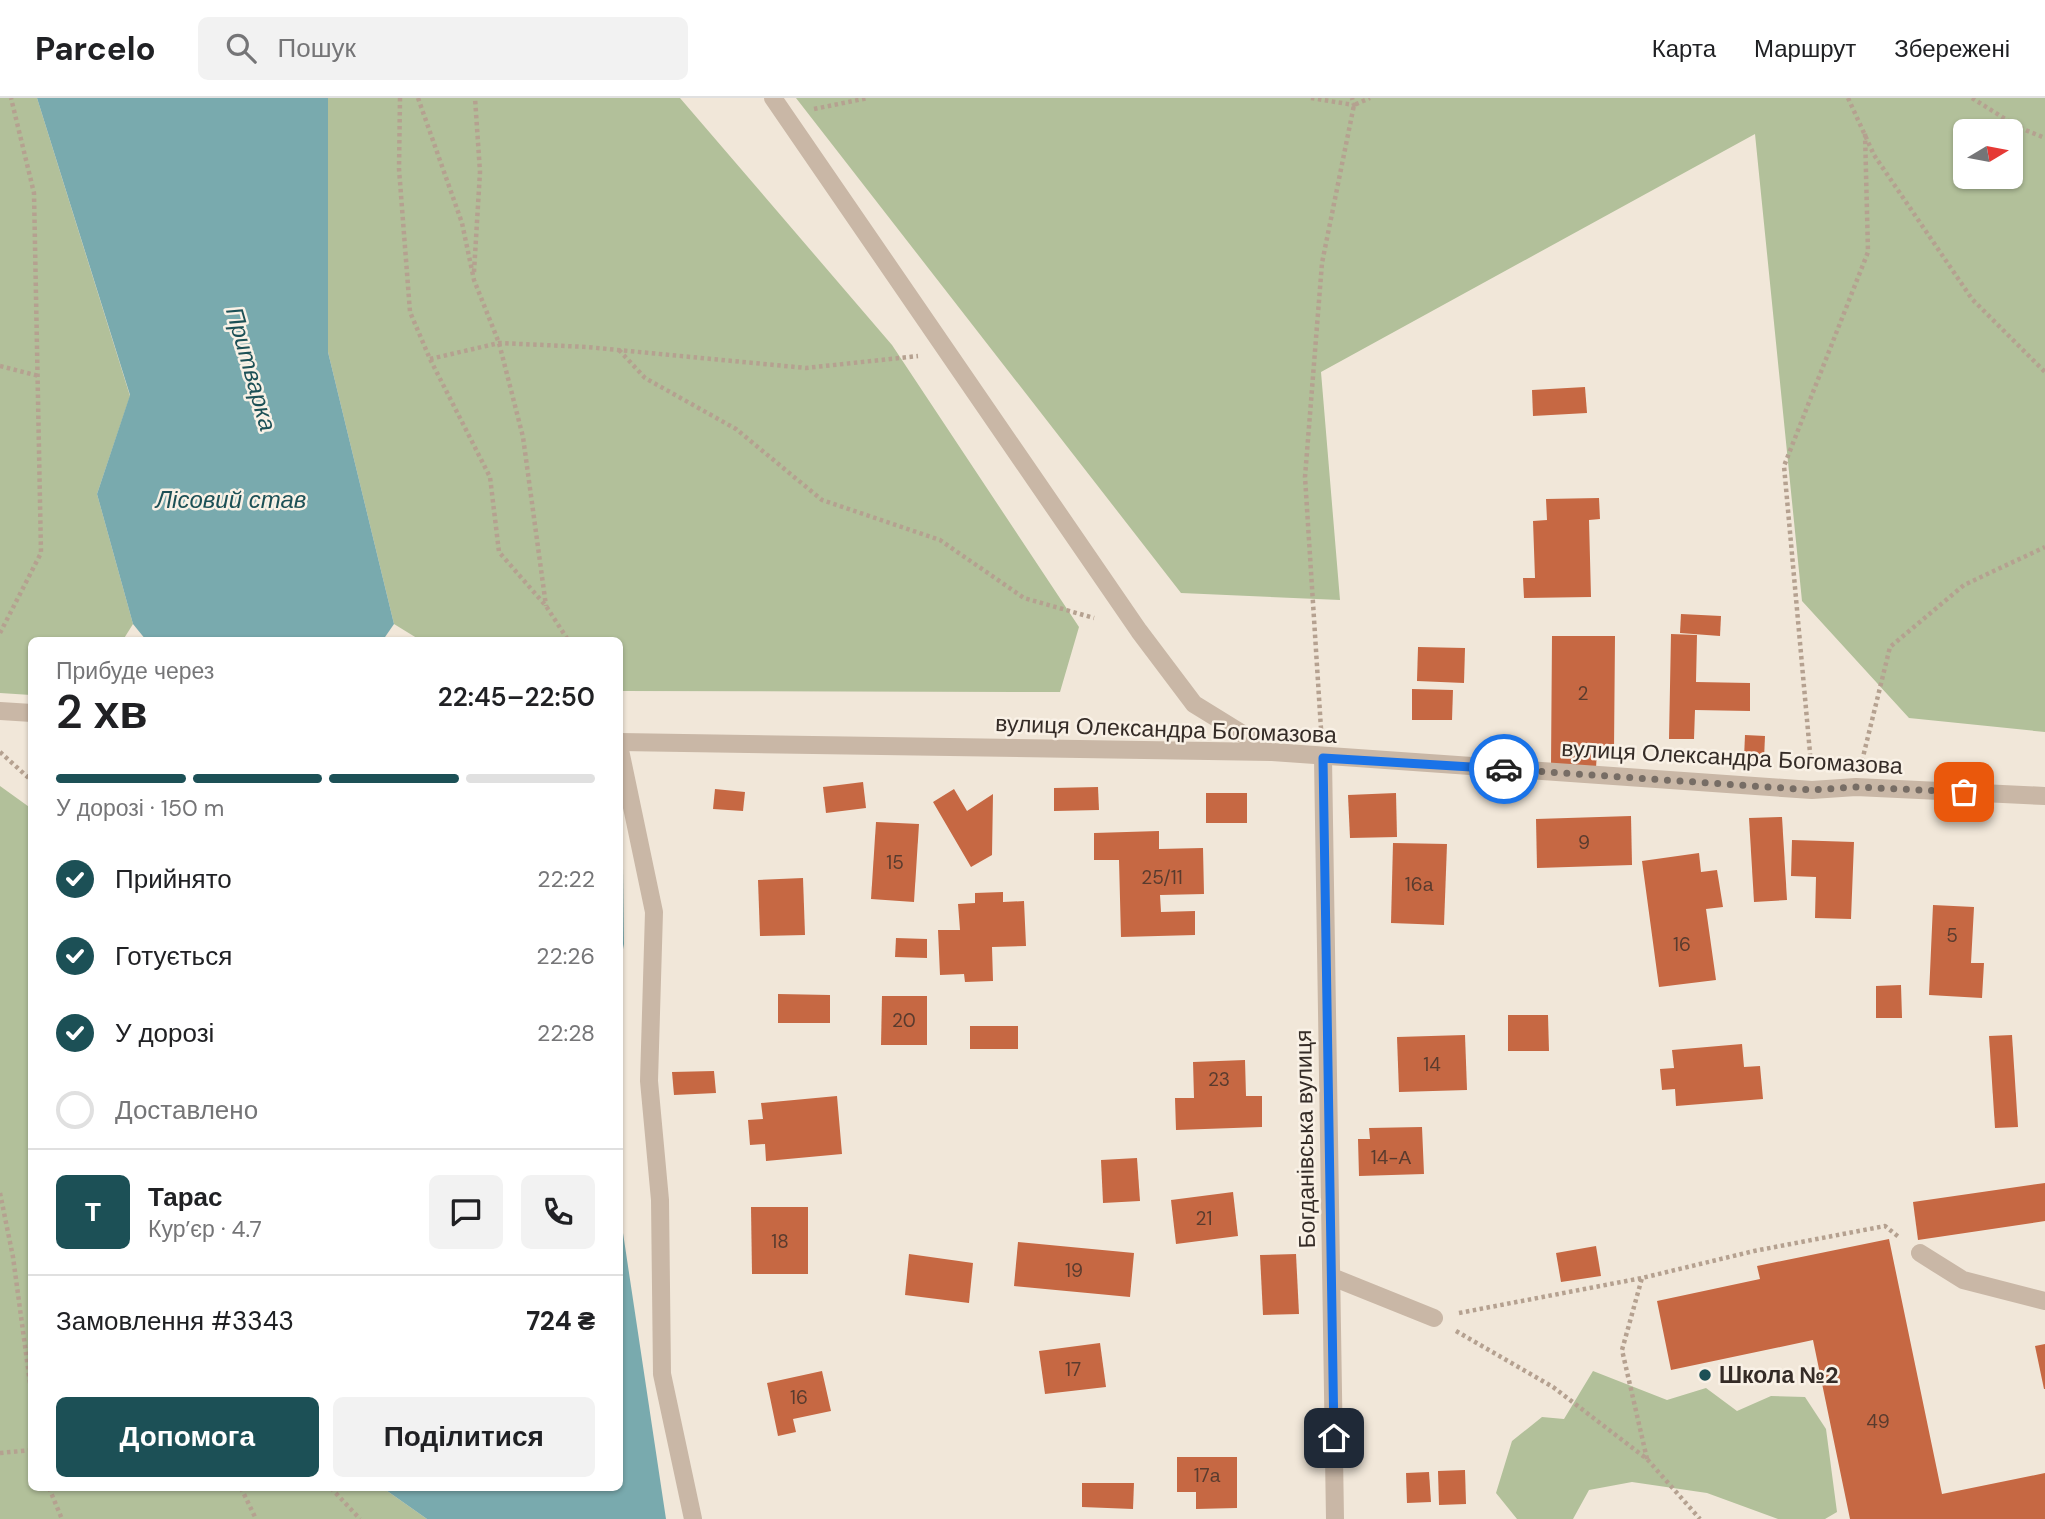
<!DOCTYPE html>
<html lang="uk">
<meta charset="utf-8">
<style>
:root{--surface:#fff;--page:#f2f2f2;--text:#202124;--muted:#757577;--line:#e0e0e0;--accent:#1c5056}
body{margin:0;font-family:"DM Sans",sans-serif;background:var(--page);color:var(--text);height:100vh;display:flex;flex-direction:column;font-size:26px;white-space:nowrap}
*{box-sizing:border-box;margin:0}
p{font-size:23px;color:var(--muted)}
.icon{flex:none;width:38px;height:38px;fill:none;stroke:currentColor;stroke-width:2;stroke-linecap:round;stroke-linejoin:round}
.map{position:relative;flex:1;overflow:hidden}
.panel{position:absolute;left:28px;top:539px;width:595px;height:854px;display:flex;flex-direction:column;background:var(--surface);border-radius:10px;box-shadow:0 2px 5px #0004}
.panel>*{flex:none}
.needle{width:46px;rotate:80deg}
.fabs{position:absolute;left:1953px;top:21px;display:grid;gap:14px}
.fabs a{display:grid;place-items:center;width:70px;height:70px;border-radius:10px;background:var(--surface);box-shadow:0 2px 5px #0004;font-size:35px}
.pin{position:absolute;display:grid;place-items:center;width:60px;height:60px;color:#fff;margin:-30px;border-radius:14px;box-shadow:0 4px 10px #0006}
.courier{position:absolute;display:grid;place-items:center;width:70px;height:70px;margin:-35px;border:5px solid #1a73e8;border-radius:50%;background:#fff;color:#222;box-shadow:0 2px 9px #0007}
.head em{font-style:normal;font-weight:600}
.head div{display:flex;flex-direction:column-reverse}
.head{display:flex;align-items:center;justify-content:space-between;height:119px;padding:0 28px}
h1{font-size:46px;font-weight:600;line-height:52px}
.bar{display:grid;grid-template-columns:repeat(4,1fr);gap:10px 7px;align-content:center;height:84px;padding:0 28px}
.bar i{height:9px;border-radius:5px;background:var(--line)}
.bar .selected{background:var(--accent)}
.bar p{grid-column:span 4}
.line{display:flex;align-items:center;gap:18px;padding:0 28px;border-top:2px solid var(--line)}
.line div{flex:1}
.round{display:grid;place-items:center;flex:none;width:74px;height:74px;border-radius:10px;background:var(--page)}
ol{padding:0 28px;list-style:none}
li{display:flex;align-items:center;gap:21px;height:77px}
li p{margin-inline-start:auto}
li .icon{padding:7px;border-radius:50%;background:var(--accent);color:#fff;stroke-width:4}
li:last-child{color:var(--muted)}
li i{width:38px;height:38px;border:4px solid var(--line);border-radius:50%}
.cta{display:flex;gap:14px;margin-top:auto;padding:14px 28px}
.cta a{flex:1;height:80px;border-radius:10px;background:var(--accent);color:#fff;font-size:28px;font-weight:600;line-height:80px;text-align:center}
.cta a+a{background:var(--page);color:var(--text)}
header{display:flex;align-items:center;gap:42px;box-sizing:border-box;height:98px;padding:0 35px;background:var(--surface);border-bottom:2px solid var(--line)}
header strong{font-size:33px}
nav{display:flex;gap:38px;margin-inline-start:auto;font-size:24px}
.search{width:490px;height:63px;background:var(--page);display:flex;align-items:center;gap:18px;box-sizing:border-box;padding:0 24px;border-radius:10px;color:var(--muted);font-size:26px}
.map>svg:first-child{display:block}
</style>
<header>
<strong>Parcelo</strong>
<div class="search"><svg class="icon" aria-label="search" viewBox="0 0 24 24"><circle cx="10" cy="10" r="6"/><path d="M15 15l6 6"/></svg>Пошук</div>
<nav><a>Карта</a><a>Маршрут</a><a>Збережені</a></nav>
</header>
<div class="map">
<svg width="2045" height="1421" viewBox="0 0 2045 1421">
<rect width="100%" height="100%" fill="#f1e7d9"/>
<g fill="#b2c09a" fill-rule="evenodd">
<polygon points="0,0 37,0 130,298 97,396 133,526 123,542 32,542 31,597 0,595"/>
<polygon points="328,0 680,0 892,247 1079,529 1060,594 620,593 620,542 420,542 394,526 328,254"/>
<path d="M 796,0 L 2045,0 L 2045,634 L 1909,620 L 1802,503 L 1755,36 L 1321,274 L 1340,502 L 1181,495 ZM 2011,33 L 2011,79 L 1965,79 L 1965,33 Z"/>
<polygon points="0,688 32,711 32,1390 383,1390 427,1421 0,1421"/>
<polygon points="1593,1273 1667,1302 1706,1290 1737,1313 1771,1298 1805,1299 1826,1331 1837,1414 1825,1421 1778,1421 1707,1395 1632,1384 1589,1392 1573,1421 1517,1421 1496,1395 1512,1343 1542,1319 1564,1321"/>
</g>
<g fill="#79aaae">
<polygon points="37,0 328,0 328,254 394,526 383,542 146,542 133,526 97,396 130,297"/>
<polygon points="620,765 623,769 624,846 620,867"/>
<polygon points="620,1115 666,1421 427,1421 383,1390 620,1390"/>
</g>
<g fill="#c66843">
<polygon points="1585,289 1587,315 1533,318 1532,292"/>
<polygon points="1599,400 1600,421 1589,422 1591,499 1524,500 1523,480 1535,480 1533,423 1547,422 1546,401"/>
<polygon points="1681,516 1721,518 1720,538 1680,535"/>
<polygon points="1671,536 1697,537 1696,584 1750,585 1750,613 1695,612 1694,641 1669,641"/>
<polygon points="1552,538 1615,538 1614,651 1597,651 1596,671 1551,670"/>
<polygon points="1418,549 1465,550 1464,585 1417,583"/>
<polygon points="1412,591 1453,592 1452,622 1412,622"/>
<polygon points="1745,637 1765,638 1764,661 1744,660"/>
<polygon points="863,684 866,710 826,715 823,689"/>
<polygon points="1098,689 1099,712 1054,713 1054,690"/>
<polygon points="715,691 745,694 743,713 713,711"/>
<polygon points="954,691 967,713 993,696 992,757 971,769 933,704"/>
<rect x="1206" y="695" width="41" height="30"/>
<polygon points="1396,695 1397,739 1350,740 1348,697"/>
<polygon points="1631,718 1632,767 1537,770 1536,721"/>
<polygon points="1782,719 1787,802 1754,804 1749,720"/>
<polygon points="876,724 919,726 914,804 871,801"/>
<polygon points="1159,733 1159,751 1203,750 1204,796 1160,797 1161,814 1195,813 1195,837 1121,839 1119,762 1094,762 1094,735"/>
<polygon points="1792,742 1854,744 1851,821 1815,820 1816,779 1791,778"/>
<polygon points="1393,745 1447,746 1444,827 1391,825"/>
<polygon points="1699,755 1701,774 1717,772 1723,809 1706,811 1716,882 1659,889 1642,763"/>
<polygon points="803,780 805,837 760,838 758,782"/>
<polygon points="1003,794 1003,804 1024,803 1026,848 992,849 993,883 965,884 964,876 940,877 938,832 960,832 958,806 975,805 975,795"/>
<polygon points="1933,807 1974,809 1971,865 1984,865 1982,900 1929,897"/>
<polygon points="896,840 927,841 927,860 895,859"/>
<polygon points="1901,887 1902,920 1876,920 1876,888"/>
<polygon points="778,896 830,897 830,925 778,925"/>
<polygon points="882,898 927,898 927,947 881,947"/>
<polygon points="1508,917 1548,917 1549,953 1508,953"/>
<rect x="970" y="928" width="48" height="23"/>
<polygon points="1465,937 1467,992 1399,994 1397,939"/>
<polygon points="2012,937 2018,1029 1995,1030 1989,938"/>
<polygon points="1742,946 1744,969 1760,968 1763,1001 1676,1008 1675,991 1662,992 1660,971 1674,970 1672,952"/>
<polygon points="1245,962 1246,998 1262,998 1262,1029 1176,1032 1175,1000 1194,1000 1193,964"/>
<polygon points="714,973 716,995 674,997 672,974"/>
<polygon points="837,998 842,1056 766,1063 765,1046 750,1047 748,1022 763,1021 761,1005"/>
<polygon points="1422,1029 1424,1076 1359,1078 1358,1041 1370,1041 1369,1030"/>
<polygon points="1137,1060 1140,1103 1103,1105 1101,1062"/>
<polygon points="2045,1085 2045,1123 1918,1142 1913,1104"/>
<polygon points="1233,1094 1238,1138 1176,1146 1171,1102"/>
<polygon points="751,1109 808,1109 808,1176 752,1176"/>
<polygon points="1889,1141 1942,1396 2045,1375 2045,1421 1850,1421 1813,1242 1671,1272 1657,1203 1760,1181 1757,1168"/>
<polygon points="1018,1144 1134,1155 1130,1199 1014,1188"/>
<polygon points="1596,1148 1601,1178 1561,1184 1556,1155"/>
<polygon points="909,1156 973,1165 969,1205 905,1197"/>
<polygon points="1296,1156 1299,1216 1263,1217 1260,1157"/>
<polygon points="1100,1245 1106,1289 1045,1296 1039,1253"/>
<polygon points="2045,1246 2045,1291 2044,1291 2035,1248"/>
<polygon points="822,1273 831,1313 793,1321 796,1334 778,1338 767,1285"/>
<polygon points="1177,1359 1237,1359 1237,1410 1196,1411 1196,1394 1177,1394"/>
<polygon points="1465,1372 1466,1406 1439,1407 1438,1373"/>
<polygon points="1429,1374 1431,1404 1407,1405 1406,1375"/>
<polygon points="1082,1385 1134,1385 1133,1411 1082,1409"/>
</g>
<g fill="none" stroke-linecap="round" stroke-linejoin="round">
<g stroke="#b5a190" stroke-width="4.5" stroke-dasharray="3.5 3.5" stroke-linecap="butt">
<polyline points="400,0 399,71 410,214 430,261 490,379 499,454 546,508 568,542"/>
<polyline points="418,0 462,125 474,182 499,245 523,339 546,508"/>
<polyline points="1311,0 1354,7 1352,0"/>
<polyline points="1848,0 1874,57 1972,201 2045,274"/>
<polyline points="1972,0 2018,29 2045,40"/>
<polyline points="814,11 868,0"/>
<polyline points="474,174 480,74 475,0"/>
<polyline points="619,252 645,280 736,331 822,402 940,442 1024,500 1094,520"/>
<polyline points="430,261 499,245 587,249 806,270 918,258"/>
<polyline points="0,268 39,278"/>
<polyline points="0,535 41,455 34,95 11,0"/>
<polyline points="1321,631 1305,379 1322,165 1354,7 1370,0"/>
<polyline points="0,654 32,683"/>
<polyline points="1862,663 1890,549 1964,487 2045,449"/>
<polyline points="1811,666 1784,368 1868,154 1865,35"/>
<polyline points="0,1095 13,1159 32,1300"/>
<polyline points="1459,1215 1642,1180"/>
<polyline points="1456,1233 1553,1289 1647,1361 1700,1421"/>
<polyline points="0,1355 32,1352"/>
<polyline points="1647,1361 1622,1252 1642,1180 1754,1153 1885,1128 1900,1140"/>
<polyline points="49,1390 62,1421"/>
<polyline points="241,1390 256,1421"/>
<polyline points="331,1390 360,1421"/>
</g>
<g stroke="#c9b7a6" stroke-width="18">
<polyline points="773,0 1139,533 1194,606 1272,654"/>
<polyline points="0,613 32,615"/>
<polyline points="620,644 1272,654 1812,692 1856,689 2045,698"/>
<polyline points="620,652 654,814 649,983 660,1102 662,1276 693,1421"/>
<polyline points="1323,660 1335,1421"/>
<polyline points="1920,1155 1963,1182 2045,1203"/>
<polyline points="1332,1179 1434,1220"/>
</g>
</g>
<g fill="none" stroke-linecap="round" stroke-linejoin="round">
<polyline stroke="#776d65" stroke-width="7" stroke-dasharray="0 12.6" points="1504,671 1812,692 1856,689 1964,694"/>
<polyline stroke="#1a73e8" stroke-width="9" points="1334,1340 1323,660 1504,671"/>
</g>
<circle fill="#1c5056" stroke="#f9f1e6" stroke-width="2.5" cx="1705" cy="1277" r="7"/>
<g text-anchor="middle" stroke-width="5" stroke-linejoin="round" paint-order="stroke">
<g font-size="19" fill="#593b2e">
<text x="1583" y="602">2</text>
<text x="1584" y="751">9</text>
<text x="895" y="771">15</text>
<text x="1162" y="786">25/11</text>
<text x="1419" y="793">16а</text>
<text x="1952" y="844">5</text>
<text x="1682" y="853">16</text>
<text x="904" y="929">20</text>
<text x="1432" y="973">14</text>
<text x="1219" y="988">23</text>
<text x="1391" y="1066">14-А</text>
<text x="1204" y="1127">21</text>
<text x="780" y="1150">18</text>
<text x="1074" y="1179">19</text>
<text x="1073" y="1278">17</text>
<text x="799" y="1306">16</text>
<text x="1878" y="1330">49</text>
<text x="1207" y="1384">17а</text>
</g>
<g font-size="23" fill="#352c27" stroke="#f9f1e6">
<text transform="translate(1166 631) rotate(2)" y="8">вулиця Олександра Богомазова</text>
<text transform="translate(1732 659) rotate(3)" y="8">вулиця Олександра Богомазова</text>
<text transform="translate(1305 1041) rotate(-91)" y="8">Богданівська вулиця</text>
</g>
<g font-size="23" font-weight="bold" fill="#352c27" stroke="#f9f1e6" text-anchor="start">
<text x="1719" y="1285">Школа №2</text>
</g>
<g font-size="24" font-style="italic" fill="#1c5056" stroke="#f9f1e6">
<text transform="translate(251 271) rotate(74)" y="8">Притварка</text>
<text x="231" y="410">Лісовий став</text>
</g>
</g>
</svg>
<div class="fabs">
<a><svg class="needle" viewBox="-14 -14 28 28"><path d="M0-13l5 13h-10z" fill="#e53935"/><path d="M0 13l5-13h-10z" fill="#757577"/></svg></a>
</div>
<div class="pin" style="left:1964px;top:694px;background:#ea580c"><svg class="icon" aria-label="bag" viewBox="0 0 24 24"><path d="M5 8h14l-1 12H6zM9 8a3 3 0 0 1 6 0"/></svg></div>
<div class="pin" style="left:1334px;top:1340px;background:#1f2937"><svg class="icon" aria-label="home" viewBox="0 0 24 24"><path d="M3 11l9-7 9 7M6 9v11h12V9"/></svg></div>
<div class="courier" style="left:1504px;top:671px"><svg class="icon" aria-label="car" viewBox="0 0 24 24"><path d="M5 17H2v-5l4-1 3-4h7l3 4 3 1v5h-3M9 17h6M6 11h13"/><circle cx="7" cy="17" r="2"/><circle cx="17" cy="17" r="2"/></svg></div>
<section class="panel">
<div class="head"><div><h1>2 хв</h1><p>Прибуде через</p></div><em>22:45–22:50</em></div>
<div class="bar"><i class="selected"></i><i class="selected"></i><i class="selected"></i><i></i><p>У дорозі · 150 m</p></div>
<ol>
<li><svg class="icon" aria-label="check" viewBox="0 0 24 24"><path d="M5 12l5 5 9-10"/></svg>Прийнято<p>22:22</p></li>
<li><svg class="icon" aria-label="check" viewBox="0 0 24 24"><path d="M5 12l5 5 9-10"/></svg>Готується<p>22:26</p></li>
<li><svg class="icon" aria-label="check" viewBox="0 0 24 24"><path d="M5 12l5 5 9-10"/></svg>У дорозі<p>22:28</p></li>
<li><i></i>Доставлено</li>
</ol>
<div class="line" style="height:126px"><b class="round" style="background:var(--accent);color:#fff">Т</b><div><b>Тарас</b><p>Кур’єр · 4.7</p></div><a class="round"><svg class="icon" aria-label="chat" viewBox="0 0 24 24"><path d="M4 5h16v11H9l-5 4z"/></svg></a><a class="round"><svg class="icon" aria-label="phone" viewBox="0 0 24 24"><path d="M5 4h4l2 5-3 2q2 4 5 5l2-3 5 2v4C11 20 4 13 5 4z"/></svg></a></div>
<div class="line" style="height:91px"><div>Замовлення #3343</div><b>724 ₴</b></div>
<div class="cta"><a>Допомога</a><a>Поділитися</a></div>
</section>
</div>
